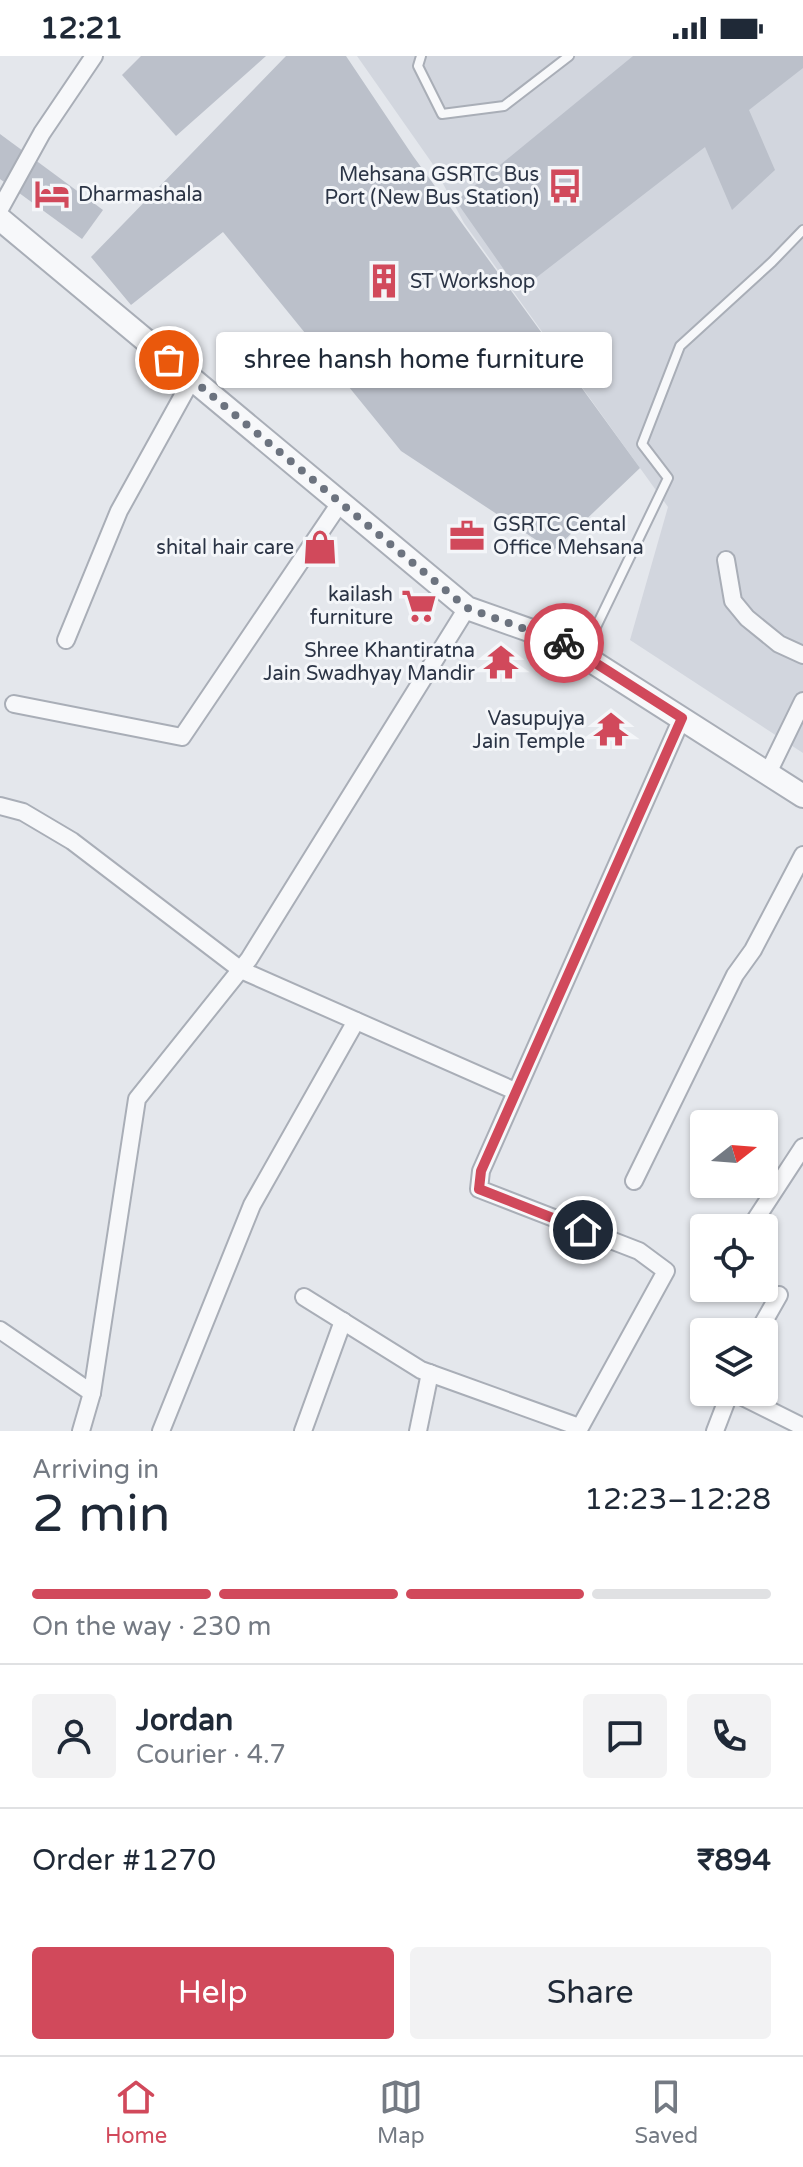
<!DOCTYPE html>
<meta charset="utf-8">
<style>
:root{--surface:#fff;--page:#f2f2f3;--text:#1f2937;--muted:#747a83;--line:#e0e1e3;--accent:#d1495b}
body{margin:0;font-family:"Varela Round",sans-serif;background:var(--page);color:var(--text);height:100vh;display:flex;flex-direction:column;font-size:30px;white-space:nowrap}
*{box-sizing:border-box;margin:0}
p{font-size:26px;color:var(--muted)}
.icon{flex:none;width:44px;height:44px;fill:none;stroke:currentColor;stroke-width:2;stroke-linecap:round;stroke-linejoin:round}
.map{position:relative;height:1375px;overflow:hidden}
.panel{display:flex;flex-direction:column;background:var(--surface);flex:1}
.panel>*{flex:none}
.needle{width:52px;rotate:73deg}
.fabs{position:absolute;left:690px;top:1054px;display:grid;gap:16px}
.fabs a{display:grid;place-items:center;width:88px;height:88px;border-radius:8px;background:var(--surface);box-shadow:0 2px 6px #0004;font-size:40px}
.pin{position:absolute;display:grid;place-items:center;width:68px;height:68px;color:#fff;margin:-34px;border:4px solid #fff;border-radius:50%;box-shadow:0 2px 8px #0007}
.courier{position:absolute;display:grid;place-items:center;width:80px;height:80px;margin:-40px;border:6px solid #d1495b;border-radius:50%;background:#fff;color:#222;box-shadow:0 2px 10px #0007}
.bubble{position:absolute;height:56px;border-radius:8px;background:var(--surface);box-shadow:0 2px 6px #0004;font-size:26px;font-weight:600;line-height:56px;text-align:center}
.summary em{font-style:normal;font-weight:600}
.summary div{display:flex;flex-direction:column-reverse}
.summary{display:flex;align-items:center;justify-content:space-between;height:136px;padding:0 32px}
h1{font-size:52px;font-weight:600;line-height:60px}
.bar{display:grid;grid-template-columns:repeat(4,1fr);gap:12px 8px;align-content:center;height:96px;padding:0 32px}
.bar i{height:10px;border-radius:6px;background:var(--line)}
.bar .on{background:var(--accent)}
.bar p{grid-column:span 4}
.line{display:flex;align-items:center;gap:20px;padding:0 32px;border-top:2px solid var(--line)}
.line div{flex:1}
.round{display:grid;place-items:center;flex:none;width:84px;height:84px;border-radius:8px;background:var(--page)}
.primary-button{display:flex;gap:16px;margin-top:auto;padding:16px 32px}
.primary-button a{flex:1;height:92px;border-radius:8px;background:var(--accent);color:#fff;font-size:32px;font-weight:600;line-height:92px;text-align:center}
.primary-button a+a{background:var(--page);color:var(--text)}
.status{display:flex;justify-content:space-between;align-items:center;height:56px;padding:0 40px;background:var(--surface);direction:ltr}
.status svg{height:22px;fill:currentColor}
.dock{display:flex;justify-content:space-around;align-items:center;height:112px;border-top:2px solid var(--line);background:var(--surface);font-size:22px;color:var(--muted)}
.dock a{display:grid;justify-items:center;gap:4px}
.dock .on{color:var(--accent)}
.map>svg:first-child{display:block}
</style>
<div class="status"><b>12:21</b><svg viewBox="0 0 49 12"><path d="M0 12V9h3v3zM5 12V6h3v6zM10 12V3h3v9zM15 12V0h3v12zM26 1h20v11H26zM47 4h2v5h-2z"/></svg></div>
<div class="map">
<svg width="803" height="1375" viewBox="0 0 803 1375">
<rect width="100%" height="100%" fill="#e4e7ec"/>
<polygon fill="#d2d6de" points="357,0 803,0 803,697 630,584 668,451 464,167 432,107"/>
<g fill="#bbc0ca">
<polygon points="141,0 266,0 176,80 122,19"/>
<polygon points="286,0 346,0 413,100 640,412 553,495 401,395 223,176 131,249 91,201"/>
<polygon points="633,0 803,0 803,12 749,54 775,114 732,154 705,91 519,235 456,145"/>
<polygon points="0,78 103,154 82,183 0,123"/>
</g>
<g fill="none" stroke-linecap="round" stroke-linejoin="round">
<g stroke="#a9aeb7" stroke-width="12">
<g id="service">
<polyline points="421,0 418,10 442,58 504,50 569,0"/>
<polyline points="583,598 668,422 642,388 680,290 772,206 803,174"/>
</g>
</g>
<g stroke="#a9aeb7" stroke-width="20">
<g id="minor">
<polyline points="0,153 42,77 94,0"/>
<polyline points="726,504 733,545 747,562 779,588 803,599"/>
<polyline points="66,584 119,455 192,323"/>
<polyline points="14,648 182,681 340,447"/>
<polyline points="768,717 803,645"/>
<polyline points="0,750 23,756 72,785 241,914 515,1035"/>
<polyline points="634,1125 735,919 753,894 803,799"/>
<polyline points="750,1172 803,1091"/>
<polyline points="304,1241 421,1314 579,1371"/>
<polyline points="0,1274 92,1337"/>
<polyline points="758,1276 779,1239"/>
<polyline points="733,1336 803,1371"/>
<polyline points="81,1375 92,1337 137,1043 249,903 467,552"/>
<polyline points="161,1375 252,1149 356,965"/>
<polyline points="303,1375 343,1265"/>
<polyline points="418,1375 430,1317"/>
<polyline points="578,1375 666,1215 639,1195 479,1133 481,1115 682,662"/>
<polyline points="715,1375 730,1336"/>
</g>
</g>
<g stroke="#a9aeb7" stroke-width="26">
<polyline id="tertiary" points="0,163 467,552 560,585 803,740"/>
</g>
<use href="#service" stroke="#f7f8fa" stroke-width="8"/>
<use href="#minor" stroke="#f7f8fa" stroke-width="16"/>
<use href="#tertiary" stroke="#f7f8fa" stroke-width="22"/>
</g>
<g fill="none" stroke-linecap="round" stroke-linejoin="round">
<polyline stroke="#6c737f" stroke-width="8" stroke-dasharray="0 14.4" points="169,304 467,552 564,587"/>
<polyline stroke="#d1495b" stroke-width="10" points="564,587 682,662 481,1115 479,1133 583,1174"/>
</g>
<defs>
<g id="bus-bare" transform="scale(2.76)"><path d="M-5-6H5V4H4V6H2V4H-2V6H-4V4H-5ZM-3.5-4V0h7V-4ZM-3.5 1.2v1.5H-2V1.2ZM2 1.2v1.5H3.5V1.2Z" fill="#d1495b" stroke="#f4f6f9" stroke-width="2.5" paint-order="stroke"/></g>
<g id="hotel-bare" transform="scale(2.76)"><path d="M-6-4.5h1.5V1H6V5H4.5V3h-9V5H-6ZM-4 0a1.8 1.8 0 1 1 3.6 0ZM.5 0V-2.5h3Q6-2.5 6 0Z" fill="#d1495b" stroke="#f4f6f9" stroke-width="2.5" paint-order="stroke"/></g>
<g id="building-bare" transform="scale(2.76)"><path d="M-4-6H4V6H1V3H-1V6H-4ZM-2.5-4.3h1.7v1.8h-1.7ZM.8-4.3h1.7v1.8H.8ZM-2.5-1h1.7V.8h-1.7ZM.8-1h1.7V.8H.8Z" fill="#d1495b" stroke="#f4f6f9" stroke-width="2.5" paint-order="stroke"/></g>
<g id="office-bare" transform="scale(2.76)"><path d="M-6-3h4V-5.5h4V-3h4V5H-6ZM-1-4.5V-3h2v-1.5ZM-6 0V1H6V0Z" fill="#d1495b" stroke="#f4f6f9" stroke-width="2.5" paint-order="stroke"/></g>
<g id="shop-bare" transform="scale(2.76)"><path d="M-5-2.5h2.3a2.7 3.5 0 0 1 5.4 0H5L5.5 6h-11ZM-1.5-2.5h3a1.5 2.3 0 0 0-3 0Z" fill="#d1495b" stroke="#f4f6f9" stroke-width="2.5" paint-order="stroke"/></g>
<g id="supermarket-bare" transform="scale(2.76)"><path d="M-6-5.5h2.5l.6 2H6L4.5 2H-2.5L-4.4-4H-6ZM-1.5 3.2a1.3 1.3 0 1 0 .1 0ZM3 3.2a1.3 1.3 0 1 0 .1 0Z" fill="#d1495b" stroke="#f4f6f9" stroke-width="2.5" paint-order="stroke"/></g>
<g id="temple-bare" transform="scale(2.76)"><path d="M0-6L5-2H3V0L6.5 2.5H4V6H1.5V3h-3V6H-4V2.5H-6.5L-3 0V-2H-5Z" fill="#d1495b" stroke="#f4f6f9" stroke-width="2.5" paint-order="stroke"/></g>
</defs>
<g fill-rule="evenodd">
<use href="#bus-bare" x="565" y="130"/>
<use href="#hotel-bare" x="52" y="138"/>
<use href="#building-bare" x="384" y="225"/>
<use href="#office-bare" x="467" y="480"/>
<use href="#shop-bare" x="320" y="491"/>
<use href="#supermarket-bare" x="419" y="550"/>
<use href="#temple-bare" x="501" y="606"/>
<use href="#temple-bare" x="611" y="673"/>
</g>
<g text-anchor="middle" stroke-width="6" stroke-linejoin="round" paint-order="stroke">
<g font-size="20" fill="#2b3445" stroke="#f4f6f9" text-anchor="end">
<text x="539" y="125">Mehsana GSRTC Bus<tspan x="539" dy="23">Port (New Bus Station)</tspan></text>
<text x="78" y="145" text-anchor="start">Dharmashala</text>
<text x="410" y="232" text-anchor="start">ST Workshop</text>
<text x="493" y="475" text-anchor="start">GSRTC Cental<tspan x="493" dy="23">Office Mehsana</tspan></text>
<text x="294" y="498">shital hair care</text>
<text x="393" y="545">kailash<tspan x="393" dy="23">furniture</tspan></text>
<text x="475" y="601">Shree Khantiratna<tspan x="475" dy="23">Jain Swadhyay Mandir</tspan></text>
<text x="585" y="669">Vasupujya<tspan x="585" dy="23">Jain Temple</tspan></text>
</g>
</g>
</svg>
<div class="fabs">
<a><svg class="needle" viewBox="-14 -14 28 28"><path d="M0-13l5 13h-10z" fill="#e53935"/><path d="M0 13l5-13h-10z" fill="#747a83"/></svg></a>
<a><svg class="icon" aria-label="locate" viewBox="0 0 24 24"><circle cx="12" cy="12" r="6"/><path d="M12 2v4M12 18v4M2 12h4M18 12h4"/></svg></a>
<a><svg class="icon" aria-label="layers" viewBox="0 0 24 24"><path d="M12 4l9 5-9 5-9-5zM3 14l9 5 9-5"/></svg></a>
</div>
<div class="pin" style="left:169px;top:304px;background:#ea580c"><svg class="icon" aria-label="bag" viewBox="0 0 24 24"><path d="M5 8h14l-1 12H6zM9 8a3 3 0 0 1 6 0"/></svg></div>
<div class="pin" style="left:583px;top:1174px;background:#1f2937"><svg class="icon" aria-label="home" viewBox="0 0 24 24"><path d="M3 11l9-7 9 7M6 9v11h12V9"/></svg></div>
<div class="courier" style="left:564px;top:587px"><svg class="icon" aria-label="bike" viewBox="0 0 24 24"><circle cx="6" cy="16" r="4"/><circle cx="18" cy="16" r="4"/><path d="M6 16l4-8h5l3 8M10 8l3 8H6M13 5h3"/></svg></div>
<div class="bubble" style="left:216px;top:276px;width:396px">shree hansh home furniture</div>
</div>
<section class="panel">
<div class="summary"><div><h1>2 min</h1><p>Arriving in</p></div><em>12:23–12:28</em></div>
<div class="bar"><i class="on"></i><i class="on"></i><i class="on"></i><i></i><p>On the way · 230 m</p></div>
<div class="line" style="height:144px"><a class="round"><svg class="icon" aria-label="person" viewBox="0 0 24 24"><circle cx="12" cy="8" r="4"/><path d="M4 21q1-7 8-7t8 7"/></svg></a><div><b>Jordan</b><p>Courier · 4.7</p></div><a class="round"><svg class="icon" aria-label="chat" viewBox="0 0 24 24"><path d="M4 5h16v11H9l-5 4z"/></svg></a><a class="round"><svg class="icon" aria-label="phone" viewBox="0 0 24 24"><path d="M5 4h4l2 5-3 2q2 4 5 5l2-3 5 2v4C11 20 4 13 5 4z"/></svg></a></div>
<div class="line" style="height:104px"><div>Order #1270</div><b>₹894</b></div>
<div class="primary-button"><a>Help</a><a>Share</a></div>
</section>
<nav class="dock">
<a class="on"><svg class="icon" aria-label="home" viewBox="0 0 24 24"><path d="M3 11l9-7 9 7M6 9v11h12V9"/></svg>Home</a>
<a><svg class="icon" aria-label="map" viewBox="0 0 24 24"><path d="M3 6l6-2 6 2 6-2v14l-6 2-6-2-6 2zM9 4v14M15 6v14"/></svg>Map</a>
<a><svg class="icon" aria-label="saved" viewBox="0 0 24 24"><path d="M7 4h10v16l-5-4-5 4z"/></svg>Saved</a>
</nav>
